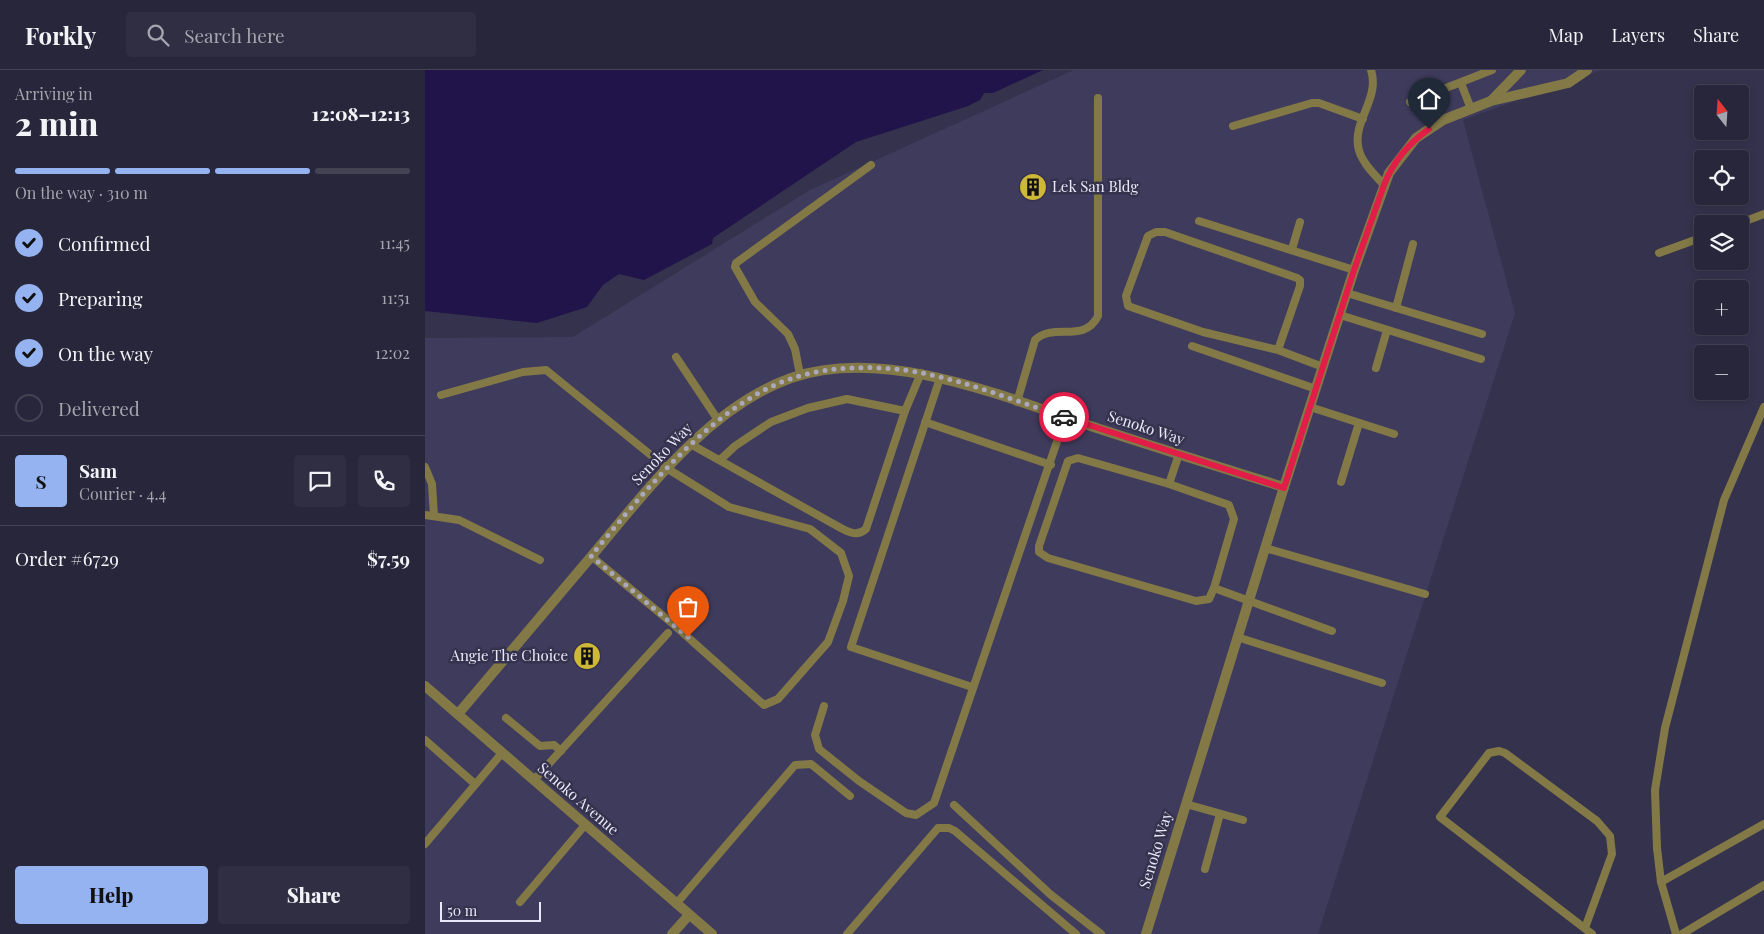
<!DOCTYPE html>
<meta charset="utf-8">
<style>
:root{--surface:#28263a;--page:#302e42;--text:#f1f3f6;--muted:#a5a5af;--line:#444354;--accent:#95b2f1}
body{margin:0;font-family:"Playfair Display",serif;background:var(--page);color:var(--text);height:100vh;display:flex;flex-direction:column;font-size:19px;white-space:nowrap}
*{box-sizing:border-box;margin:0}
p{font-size:16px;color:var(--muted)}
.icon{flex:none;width:28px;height:28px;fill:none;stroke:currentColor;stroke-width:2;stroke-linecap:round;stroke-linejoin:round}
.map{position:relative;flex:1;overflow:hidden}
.drawer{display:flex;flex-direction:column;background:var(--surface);width:425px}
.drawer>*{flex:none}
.needle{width:32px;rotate:343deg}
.controls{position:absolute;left:1269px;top:15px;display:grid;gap:10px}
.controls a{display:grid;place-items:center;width:55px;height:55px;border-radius:5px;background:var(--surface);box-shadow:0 2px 8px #0003,0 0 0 1px var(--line);font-size:25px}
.scale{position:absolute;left:15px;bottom:12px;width:101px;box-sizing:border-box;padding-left:5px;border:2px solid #e9e8f9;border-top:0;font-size:14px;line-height:18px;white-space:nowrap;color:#e9e8f9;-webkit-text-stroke:4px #35324d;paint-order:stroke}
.pin{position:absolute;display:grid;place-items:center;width:42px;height:42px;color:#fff;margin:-51px -21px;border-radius:50% 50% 50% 0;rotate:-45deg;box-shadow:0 0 5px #0007}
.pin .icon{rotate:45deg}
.courier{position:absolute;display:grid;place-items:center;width:50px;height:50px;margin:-25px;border:4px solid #e11d48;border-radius:50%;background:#fff;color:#222;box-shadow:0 1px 6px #0007}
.summary em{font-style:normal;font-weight:800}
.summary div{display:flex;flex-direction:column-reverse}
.summary{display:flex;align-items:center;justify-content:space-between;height:85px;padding:0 15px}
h1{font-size:32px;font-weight:800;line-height:38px}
.bar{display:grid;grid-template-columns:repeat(4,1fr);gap:8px 5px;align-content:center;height:60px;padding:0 15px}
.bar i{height:6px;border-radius:4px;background:var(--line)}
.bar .selected{background:var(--accent)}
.bar p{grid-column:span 4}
.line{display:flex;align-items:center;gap:12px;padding:0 15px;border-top:1px solid var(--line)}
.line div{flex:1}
.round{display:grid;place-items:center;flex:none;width:52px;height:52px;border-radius:5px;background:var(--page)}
ol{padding:0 15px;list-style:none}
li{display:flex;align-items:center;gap:15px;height:55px}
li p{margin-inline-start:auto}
li .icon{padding:5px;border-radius:50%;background:var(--accent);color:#111;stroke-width:4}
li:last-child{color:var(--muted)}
li i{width:28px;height:28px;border:2px solid var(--line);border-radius:50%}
.button{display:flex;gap:10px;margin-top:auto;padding:10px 15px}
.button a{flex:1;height:58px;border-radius:5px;background:var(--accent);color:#111;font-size:20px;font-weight:800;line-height:58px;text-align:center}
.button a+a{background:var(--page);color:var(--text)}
header{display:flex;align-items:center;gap:30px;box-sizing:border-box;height:70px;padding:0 25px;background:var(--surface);border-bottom:1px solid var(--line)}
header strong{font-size:24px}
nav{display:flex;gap:28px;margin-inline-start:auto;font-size:18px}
.search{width:350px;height:45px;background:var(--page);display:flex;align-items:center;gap:12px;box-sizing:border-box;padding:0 18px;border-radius:5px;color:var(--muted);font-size:19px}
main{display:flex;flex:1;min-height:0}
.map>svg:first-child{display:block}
</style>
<header>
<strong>Forkly</strong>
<div class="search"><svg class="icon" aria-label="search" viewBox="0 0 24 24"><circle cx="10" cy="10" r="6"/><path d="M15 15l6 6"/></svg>Search here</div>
<nav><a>Map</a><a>Layers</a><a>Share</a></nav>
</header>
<main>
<section class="drawer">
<div class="summary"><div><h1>2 min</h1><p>Arriving in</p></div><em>12:08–12:13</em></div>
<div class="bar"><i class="selected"></i><i class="selected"></i><i class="selected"></i><i></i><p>On the way · 310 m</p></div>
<ol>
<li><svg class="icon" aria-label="check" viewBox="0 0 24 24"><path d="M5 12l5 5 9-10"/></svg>Confirmed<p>11:45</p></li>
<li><svg class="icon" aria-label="check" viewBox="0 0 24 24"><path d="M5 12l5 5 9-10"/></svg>Preparing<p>11:51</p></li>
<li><svg class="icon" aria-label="check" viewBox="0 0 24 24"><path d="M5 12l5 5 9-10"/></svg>On the way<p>12:02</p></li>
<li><i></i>Delivered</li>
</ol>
<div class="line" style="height:90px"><b class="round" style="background:var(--accent);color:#111">S</b><div><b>Sam</b><p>Courier · 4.4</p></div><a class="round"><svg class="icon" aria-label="chat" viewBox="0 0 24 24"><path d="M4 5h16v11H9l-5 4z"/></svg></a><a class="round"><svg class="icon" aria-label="phone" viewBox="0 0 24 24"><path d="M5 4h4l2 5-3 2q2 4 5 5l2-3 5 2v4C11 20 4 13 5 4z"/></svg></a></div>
<div class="line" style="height:65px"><div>Order #6729</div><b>$7.59</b></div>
<div class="button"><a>Help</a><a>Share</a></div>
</section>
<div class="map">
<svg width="1339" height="864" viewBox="0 0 1339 864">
<rect width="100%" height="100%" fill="#35324d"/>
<polygon fill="#3f3b5c" points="649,0 1176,0 1038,50 1090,243 893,864 0,864 0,268 148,267 385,120"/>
<polygon fill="#21144b" points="0,0 618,0 568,23 559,23 555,30 543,36 431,72 288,168 287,174 219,210 194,204 178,215 162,237 112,253 0,241"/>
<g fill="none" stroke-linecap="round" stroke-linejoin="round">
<g stroke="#827947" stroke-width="8">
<path d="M 946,0 C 955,28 929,49 933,76 C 935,91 949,104 959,115"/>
<polyline points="1036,13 1046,39"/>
<polyline points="985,32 1067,0"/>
<polyline points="808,56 887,33 894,33 938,49"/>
<polyline points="774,151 929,200"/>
<polyline points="1313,154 1339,144"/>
<polyline points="867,179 875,152"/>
<polyline points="1234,183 1278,167"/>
<polyline points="922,223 1057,264"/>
<polyline points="971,238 988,174"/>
<polyline points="915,245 1056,289"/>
<polyline points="767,276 891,319"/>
<polyline points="853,280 778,262 703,236 701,226 723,166 731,162 740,162 872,208 875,210 875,216 853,280 898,297"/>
<polyline points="251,287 293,350"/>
<polyline points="951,298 962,260"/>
<polyline points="375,305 370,279 363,264 330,232 310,197 311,193 446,95"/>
<polyline points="515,308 426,577 547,617"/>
<polyline points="16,325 98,302 121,300 243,399 304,437 385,459 416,483 424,506 418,531 403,572 353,629 339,635 248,554 166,486"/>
<path d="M 592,332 L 610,270 C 629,252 659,274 673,246 L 673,28"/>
<polyline points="885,337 969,364"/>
<polyline points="500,352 626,395"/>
<path d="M 267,375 L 414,457 C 423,462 432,467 441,459 L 480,341"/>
<polyline points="754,384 744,414 804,435 809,449 789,518 907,561"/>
<polyline points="295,390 310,376 346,352 383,338 422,329 480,341 496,303"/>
<polyline points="0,397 7,414 9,446"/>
<polyline points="916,412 934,353"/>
<polyline points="744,414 653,388 643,391 614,476 614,482 623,488 771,531 784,529 789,518"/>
<polyline points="0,445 34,450 115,490"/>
<polyline points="840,478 1000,524"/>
<polyline points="812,567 957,613"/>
<polyline points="399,636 390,665 394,679 434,711 481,743 491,745 509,733 640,348"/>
<polyline points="81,648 115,676 129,675 136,681"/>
<polyline points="0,670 50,714"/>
<polyline points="109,710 243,563"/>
<polyline points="761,734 818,750"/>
<polyline points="529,735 626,825 676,864"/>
<polyline points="0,774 77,683"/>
<polyline points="780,799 795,744"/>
<polyline points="1236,812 1339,754"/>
<polyline points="95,832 160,755"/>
<polyline points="251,834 370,695 386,694 425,726"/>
<polyline points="1160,858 1187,784 1185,766 1172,751 1080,683 1074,681 1064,683 1015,747 1167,864"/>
<polyline points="422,864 513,758 524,758 530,761 651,864"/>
<polyline points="1251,864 1236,812 1232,778 1230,720 1240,658 1299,430 1339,337"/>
<polyline points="1257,864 1339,815"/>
</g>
<g stroke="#827947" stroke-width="10">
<polyline points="1067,30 1096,0"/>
<polyline points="0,616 287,864"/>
<path d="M 33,644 C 77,592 121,540 165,488 C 220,423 282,338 366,308 C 463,274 591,332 684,362 C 742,381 801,399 859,417"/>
<polyline points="247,864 264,845"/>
<polyline points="721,864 859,417 929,200 964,103 991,68 1018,50 1066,31 1143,13 1162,0"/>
</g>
</g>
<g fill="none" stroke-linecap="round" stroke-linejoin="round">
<path stroke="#aaa8bd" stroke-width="5" stroke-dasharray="0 9" d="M 263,567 L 166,486 C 218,423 287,336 365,309 C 404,295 458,295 497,303 C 544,312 593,332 639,347"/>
<path stroke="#e11d48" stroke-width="6" d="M 639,347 L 859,418 L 929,200 L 959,115 C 968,92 984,73 1004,59"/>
</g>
<defs>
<g id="building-disc" transform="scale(1.4375)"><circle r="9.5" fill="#ceb838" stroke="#35324d"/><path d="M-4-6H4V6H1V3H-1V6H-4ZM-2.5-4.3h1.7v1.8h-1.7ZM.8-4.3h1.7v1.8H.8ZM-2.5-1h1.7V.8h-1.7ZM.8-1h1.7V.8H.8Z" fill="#111"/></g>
</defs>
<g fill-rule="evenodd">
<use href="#building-disc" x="608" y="117"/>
<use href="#building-disc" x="162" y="586"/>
</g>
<g text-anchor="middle" stroke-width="5" stroke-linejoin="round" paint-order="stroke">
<g font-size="15" fill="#e9e8f9" stroke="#35324d" text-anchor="start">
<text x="627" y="122">Lek San Bldg</text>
<text x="143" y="591" text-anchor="end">Angie The Choice</text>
</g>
<g font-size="15" fill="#e9e8f9" stroke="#35324d">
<text transform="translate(721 358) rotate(18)" y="5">Senoko Way</text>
<text transform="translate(237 384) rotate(-46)" y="5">Senoko Way</text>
<text transform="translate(153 729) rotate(41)" y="5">Senoko Avenue</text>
<text transform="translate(731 780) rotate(-73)" y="5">Senoko Way</text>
</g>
</g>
</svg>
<div class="controls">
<a><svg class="needle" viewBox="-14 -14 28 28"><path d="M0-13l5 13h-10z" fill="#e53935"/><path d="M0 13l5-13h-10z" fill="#a5a5af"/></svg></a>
<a><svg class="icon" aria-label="locate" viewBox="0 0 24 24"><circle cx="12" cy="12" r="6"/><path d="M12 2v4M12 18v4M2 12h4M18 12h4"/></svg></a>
<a><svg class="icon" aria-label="layers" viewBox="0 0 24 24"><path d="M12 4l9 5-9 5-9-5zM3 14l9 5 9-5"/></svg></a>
<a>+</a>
<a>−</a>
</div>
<div class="scale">50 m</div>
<div class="pin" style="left:263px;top:567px;background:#ea580c"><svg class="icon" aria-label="bag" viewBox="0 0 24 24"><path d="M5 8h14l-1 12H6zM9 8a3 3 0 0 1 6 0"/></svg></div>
<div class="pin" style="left:1004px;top:59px;background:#1f2937"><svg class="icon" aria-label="home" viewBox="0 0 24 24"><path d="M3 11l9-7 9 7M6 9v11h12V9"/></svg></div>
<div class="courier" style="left:639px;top:347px"><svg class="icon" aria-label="car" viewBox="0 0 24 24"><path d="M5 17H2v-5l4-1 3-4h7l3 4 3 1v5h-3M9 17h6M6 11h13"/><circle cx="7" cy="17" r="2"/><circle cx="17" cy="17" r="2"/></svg></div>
</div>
</main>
